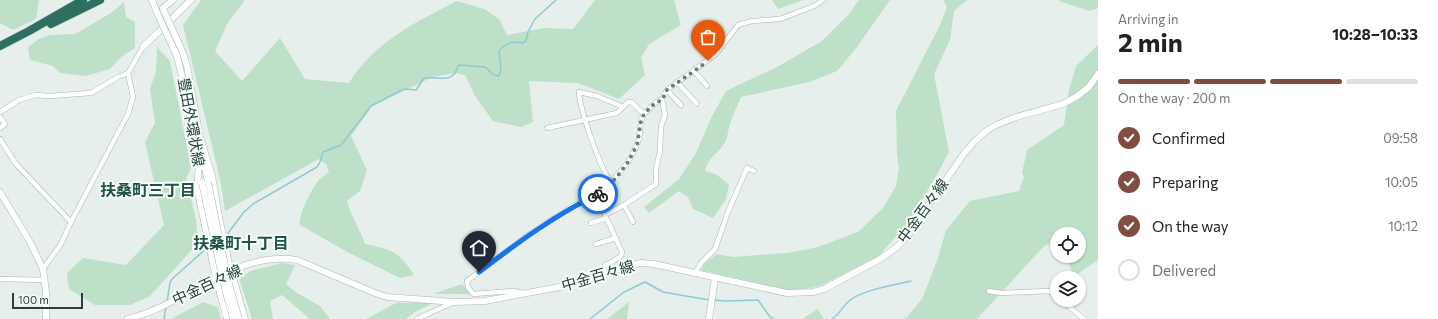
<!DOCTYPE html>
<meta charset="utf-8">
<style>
:root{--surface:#fff;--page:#f6f6f6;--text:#202124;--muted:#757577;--line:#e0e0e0;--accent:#7f4e3f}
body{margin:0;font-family:Commissioner,"Noto Sans JP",sans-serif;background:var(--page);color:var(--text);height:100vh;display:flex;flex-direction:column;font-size:15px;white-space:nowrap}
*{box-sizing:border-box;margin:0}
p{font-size:13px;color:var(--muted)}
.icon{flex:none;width:22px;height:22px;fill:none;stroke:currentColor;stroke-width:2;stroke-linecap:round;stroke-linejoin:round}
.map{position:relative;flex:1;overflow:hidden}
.sheet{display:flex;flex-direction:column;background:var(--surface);width:340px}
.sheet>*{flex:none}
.buttons{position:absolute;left:1050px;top:227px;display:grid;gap:8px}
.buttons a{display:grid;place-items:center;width:36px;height:36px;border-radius:50%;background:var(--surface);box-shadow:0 1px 3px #0004;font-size:20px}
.scale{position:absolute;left:12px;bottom:10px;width:71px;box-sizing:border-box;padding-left:4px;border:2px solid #24423a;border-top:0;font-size:11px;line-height:14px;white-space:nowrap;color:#24423a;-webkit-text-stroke:3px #f7fbf9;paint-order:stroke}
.pin{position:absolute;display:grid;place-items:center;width:34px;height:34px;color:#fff;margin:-41px -17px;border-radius:50% 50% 50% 0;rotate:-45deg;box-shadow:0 0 4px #0007}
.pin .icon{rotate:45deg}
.courier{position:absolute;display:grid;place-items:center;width:40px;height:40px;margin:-20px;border:3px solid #1a73e8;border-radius:50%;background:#fff;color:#222;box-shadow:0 1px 5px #0007}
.head em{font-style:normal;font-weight:700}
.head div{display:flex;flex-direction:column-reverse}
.head{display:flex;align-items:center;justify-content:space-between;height:68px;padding:0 20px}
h1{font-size:26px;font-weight:700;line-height:30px}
.bar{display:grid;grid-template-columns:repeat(4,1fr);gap:6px 4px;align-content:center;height:48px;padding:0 20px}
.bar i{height:5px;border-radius:3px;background:var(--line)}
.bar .selected{background:var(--accent)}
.bar p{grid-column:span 4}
ol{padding:0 20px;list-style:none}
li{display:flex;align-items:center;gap:12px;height:44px}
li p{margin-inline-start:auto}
li .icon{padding:4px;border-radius:50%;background:var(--accent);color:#fff;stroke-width:4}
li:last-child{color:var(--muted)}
li i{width:22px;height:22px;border:2px solid var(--line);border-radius:50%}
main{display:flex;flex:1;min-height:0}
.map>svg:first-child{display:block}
</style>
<main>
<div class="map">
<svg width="1098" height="319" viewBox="0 0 1098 319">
<rect width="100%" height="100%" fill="#e6efeb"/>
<g fill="#bfe0c8">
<polygon points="0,0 39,0 36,19 13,30 0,23"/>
<path d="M 201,0 L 245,0 L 227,24 L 215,51 L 242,81 L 280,38 L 305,79 L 349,83 C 374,42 416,22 457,1 L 484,9 L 499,19 L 507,35 L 545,28 L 573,29 L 595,0 L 674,0 L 681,25 L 649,44 L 641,58 L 645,75 L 619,99 L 578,83 L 529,81 L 533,122 L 521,127 L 493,121 L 475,96 L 465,75 L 455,73 L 433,77 L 372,106 L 351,136 L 367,170 L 360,191 L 347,201 C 351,216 360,229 365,244 C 392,250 398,250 414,275 L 400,278 L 349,253 L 300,225 C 297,216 312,190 317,182 C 320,178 325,175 329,172 L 326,164 L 319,159 L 225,211 L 220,179 L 183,25 Z"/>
<polygon points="772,0 803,0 778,9"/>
<path d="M 859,0 L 890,0 L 857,47 L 837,71 L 809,82 L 741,97 C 737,106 733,115 730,124 C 728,129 728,135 726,140 C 720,154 710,153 705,171 L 716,174 L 729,185 L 726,199 L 713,218 L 693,209 L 688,197 L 679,191 L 649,213 L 644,207 L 679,179 L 696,153 L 711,118 L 726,91 L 777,67 L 822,41 L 849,14 Z"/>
<polygon points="943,0 967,0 954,11 950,40 934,74 949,152 934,180 909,221 879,256 822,285 801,290 786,290 701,270 706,262 717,254 733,257 758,255 788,253 818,247 858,232 883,208 896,186 899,168 897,155 896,111 940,25 947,7"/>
<polygon points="1059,0 1098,0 1098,8 1090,11 1061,2"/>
<polygon points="124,2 126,17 135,22 135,48 121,57 110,69 86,76 60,73 53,66 30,60 28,47 39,39 49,35 75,34 111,13"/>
<polygon points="1098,45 1098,260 1076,275 1072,273 1067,256 1079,256 1079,234 1057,234 1057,244 1045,245 977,319 905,319 922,299 937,261 946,230 970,201 1019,191 1024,177 1022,173 1027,150 1064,125 1069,90 1076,66"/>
<polygon points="157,47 170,61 191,168 186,178 196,220 198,243 150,296 130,305 95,305 69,289 67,273 83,258 126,265 164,225 145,142 155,123 150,89 156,71"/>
<polygon points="282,263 295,265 286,284 297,293 320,306 330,319 310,319 282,295 270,301 273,319 252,319 239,278 251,271"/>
<polygon points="462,284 470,294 433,294"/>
<polygon points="203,302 218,307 221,319 171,319"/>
<polygon points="435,302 415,312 406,319 366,319 396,303"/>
<polygon points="629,302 627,319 607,319"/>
<polygon points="818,309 824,319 802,319"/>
</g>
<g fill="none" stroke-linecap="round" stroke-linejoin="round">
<g stroke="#8ec9d4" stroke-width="1.5">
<path d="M 225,237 L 244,212 L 253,204 L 317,167 L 320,162 L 323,152 L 341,145 L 371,106 L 402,90 L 406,89 L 416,90 L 424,78 C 439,76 453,85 458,66 L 459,65 L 485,67 L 494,75 L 499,76 L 501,68 L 499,51 C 507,42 512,41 523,43 L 526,41 L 528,32 L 535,19 L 556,0"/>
<polyline points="713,300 726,301 758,300 770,317 774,319"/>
<polyline points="167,302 170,283 172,279 208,247"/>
<polyline points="164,319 166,306"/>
<polyline points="590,319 624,292 645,282 663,292 709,300"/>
<path d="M 832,319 C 840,314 842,307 849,301 C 862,290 894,285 911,281"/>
</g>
<g stroke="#a8b8b2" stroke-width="5.5">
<g id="street">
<polyline points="694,71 707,86"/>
<polyline points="677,82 697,104"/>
<polyline points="667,90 681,105"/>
<polyline points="0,112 19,100 35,95 50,96 91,93 118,77 128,73"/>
<polyline points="0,117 5,124 0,128"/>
<polyline points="547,128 617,113 628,102 631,102 644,114"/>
<polyline points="0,139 16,164 71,222"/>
<path d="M 611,183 C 600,167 580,111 579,92 L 597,96 L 623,107"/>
<polyline points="597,194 605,215 622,252 621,256 612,262 605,265 603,275"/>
<polyline points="624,205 633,222"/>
<polyline points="605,215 624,205 656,184 656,169 660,151 661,126 665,115 662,99"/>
<polyline points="591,223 606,218"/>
<polyline points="596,244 616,238"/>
<polyline points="43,269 61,244 71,222 128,114 133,97 128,73 143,47"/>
<polyline points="695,273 701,263 715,249 728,212 747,168 754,171"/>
<polyline points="0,279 44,280"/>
<polyline points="989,291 1001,293 1049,291 1057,297"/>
<polyline points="523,293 513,291 473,294 468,287 467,281 531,233 573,206 597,194 611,183 628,162 635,149 639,139 641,121 644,114 655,103 662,99 667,90 716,54 738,25 752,21 780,19 814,6 823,0"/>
<polyline points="1061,300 1084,319"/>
<polyline points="417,319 454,302"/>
</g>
</g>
<g stroke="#a4bbb3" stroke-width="7">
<g id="secondary">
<polyline points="152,0 158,15"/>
<polyline points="163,8 173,0"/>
<polyline points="143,47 191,0"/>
<polyline points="183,53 187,66 200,138"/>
<polyline points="177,56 188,101 199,168"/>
<polyline points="199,134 212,176 220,222 229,263 245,319"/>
<polyline points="203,158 208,182"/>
<polyline points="199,164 197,188 216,278 227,319"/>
<polyline points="0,192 30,242 43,269 46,292 46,319"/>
<path d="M 127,319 C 185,306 233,250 297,260 L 375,293 L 387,297 L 455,302 L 485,301 L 527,293 L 565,286 L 603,275 L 628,266 L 641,263 L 654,264 L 787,293 L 813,292 L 824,289 L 882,258 L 897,247 L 908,235 L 963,155 L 974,142 L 986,131 L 996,125 L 1016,117 L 1063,104 L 1076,97 L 1089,87 L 1098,74"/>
<polyline points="709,319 715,278"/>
</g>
</g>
<g stroke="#c2cac8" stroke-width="9">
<g id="highway">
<polyline points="51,24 100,0"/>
<polyline points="0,46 29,31 83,0"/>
</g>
</g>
<use href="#street" stroke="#fff" stroke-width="4.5"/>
<use href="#secondary" stroke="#fff" stroke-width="6"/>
<use href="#highway" stroke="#2f6f62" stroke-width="8"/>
<g stroke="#a4bbb3" stroke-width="7" stroke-linecap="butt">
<g id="secondary-bridge">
<polyline points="164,11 183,53"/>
<polyline points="158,15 177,56"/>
<polyline points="208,182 228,280 239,319"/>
<polyline points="202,183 223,281 233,319"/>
</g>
</g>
<use href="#secondary-bridge" stroke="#fff" stroke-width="6"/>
</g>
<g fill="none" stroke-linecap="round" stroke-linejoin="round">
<polyline stroke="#687f78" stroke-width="4" stroke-dasharray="0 7.2" points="598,194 616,178 628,162 637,145 641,121 644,114 655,103 662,100 667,90 708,61"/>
<path stroke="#1a73e8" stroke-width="5" d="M 479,272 C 517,243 555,215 598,194"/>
</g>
<g text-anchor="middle" stroke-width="4" stroke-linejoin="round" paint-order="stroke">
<g font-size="15" fill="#24423a" stroke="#f7fbf9">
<text transform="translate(191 122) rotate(80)" y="5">豊田外環状線</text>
<text transform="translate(923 211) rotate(-54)" y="5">中金百々線</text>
<text transform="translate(598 276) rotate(-16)" y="5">中金百々線</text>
<text transform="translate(207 285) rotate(-25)" y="5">中金百々線</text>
</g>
<g font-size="16" font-weight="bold" fill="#1f5548" stroke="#f7fbf9">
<text x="148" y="196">扶桑町三丁目</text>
<text x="241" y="249">扶桑町十丁目</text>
</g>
</g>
</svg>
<div class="buttons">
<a><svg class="icon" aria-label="locate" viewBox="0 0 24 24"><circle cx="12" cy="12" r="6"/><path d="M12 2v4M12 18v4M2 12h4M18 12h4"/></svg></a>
<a><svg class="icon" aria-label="layers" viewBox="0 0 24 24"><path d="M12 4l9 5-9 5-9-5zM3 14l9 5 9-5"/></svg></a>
</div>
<div class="scale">100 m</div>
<div class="pin" style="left:708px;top:61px;background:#ea580c"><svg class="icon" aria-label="bag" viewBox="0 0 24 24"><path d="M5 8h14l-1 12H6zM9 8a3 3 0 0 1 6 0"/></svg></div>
<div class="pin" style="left:479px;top:272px;background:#1f2937"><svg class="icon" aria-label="home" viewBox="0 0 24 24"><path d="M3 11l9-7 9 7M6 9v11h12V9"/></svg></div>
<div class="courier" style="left:598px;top:194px"><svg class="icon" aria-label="bike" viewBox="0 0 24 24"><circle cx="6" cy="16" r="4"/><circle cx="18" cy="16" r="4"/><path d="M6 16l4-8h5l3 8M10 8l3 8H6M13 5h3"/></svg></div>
</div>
<section class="sheet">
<div class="head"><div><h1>2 min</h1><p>Arriving in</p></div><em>10:28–10:33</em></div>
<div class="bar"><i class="selected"></i><i class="selected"></i><i class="selected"></i><i></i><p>On the way · 200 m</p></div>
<ol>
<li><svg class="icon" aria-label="check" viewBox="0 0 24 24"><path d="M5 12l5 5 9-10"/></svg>Confirmed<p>09:58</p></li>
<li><svg class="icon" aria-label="check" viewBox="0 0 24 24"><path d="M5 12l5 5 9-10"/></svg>Preparing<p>10:05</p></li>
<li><svg class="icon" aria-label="check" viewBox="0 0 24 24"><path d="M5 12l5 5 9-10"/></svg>On the way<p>10:12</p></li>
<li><i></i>Delivered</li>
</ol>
</section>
</main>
